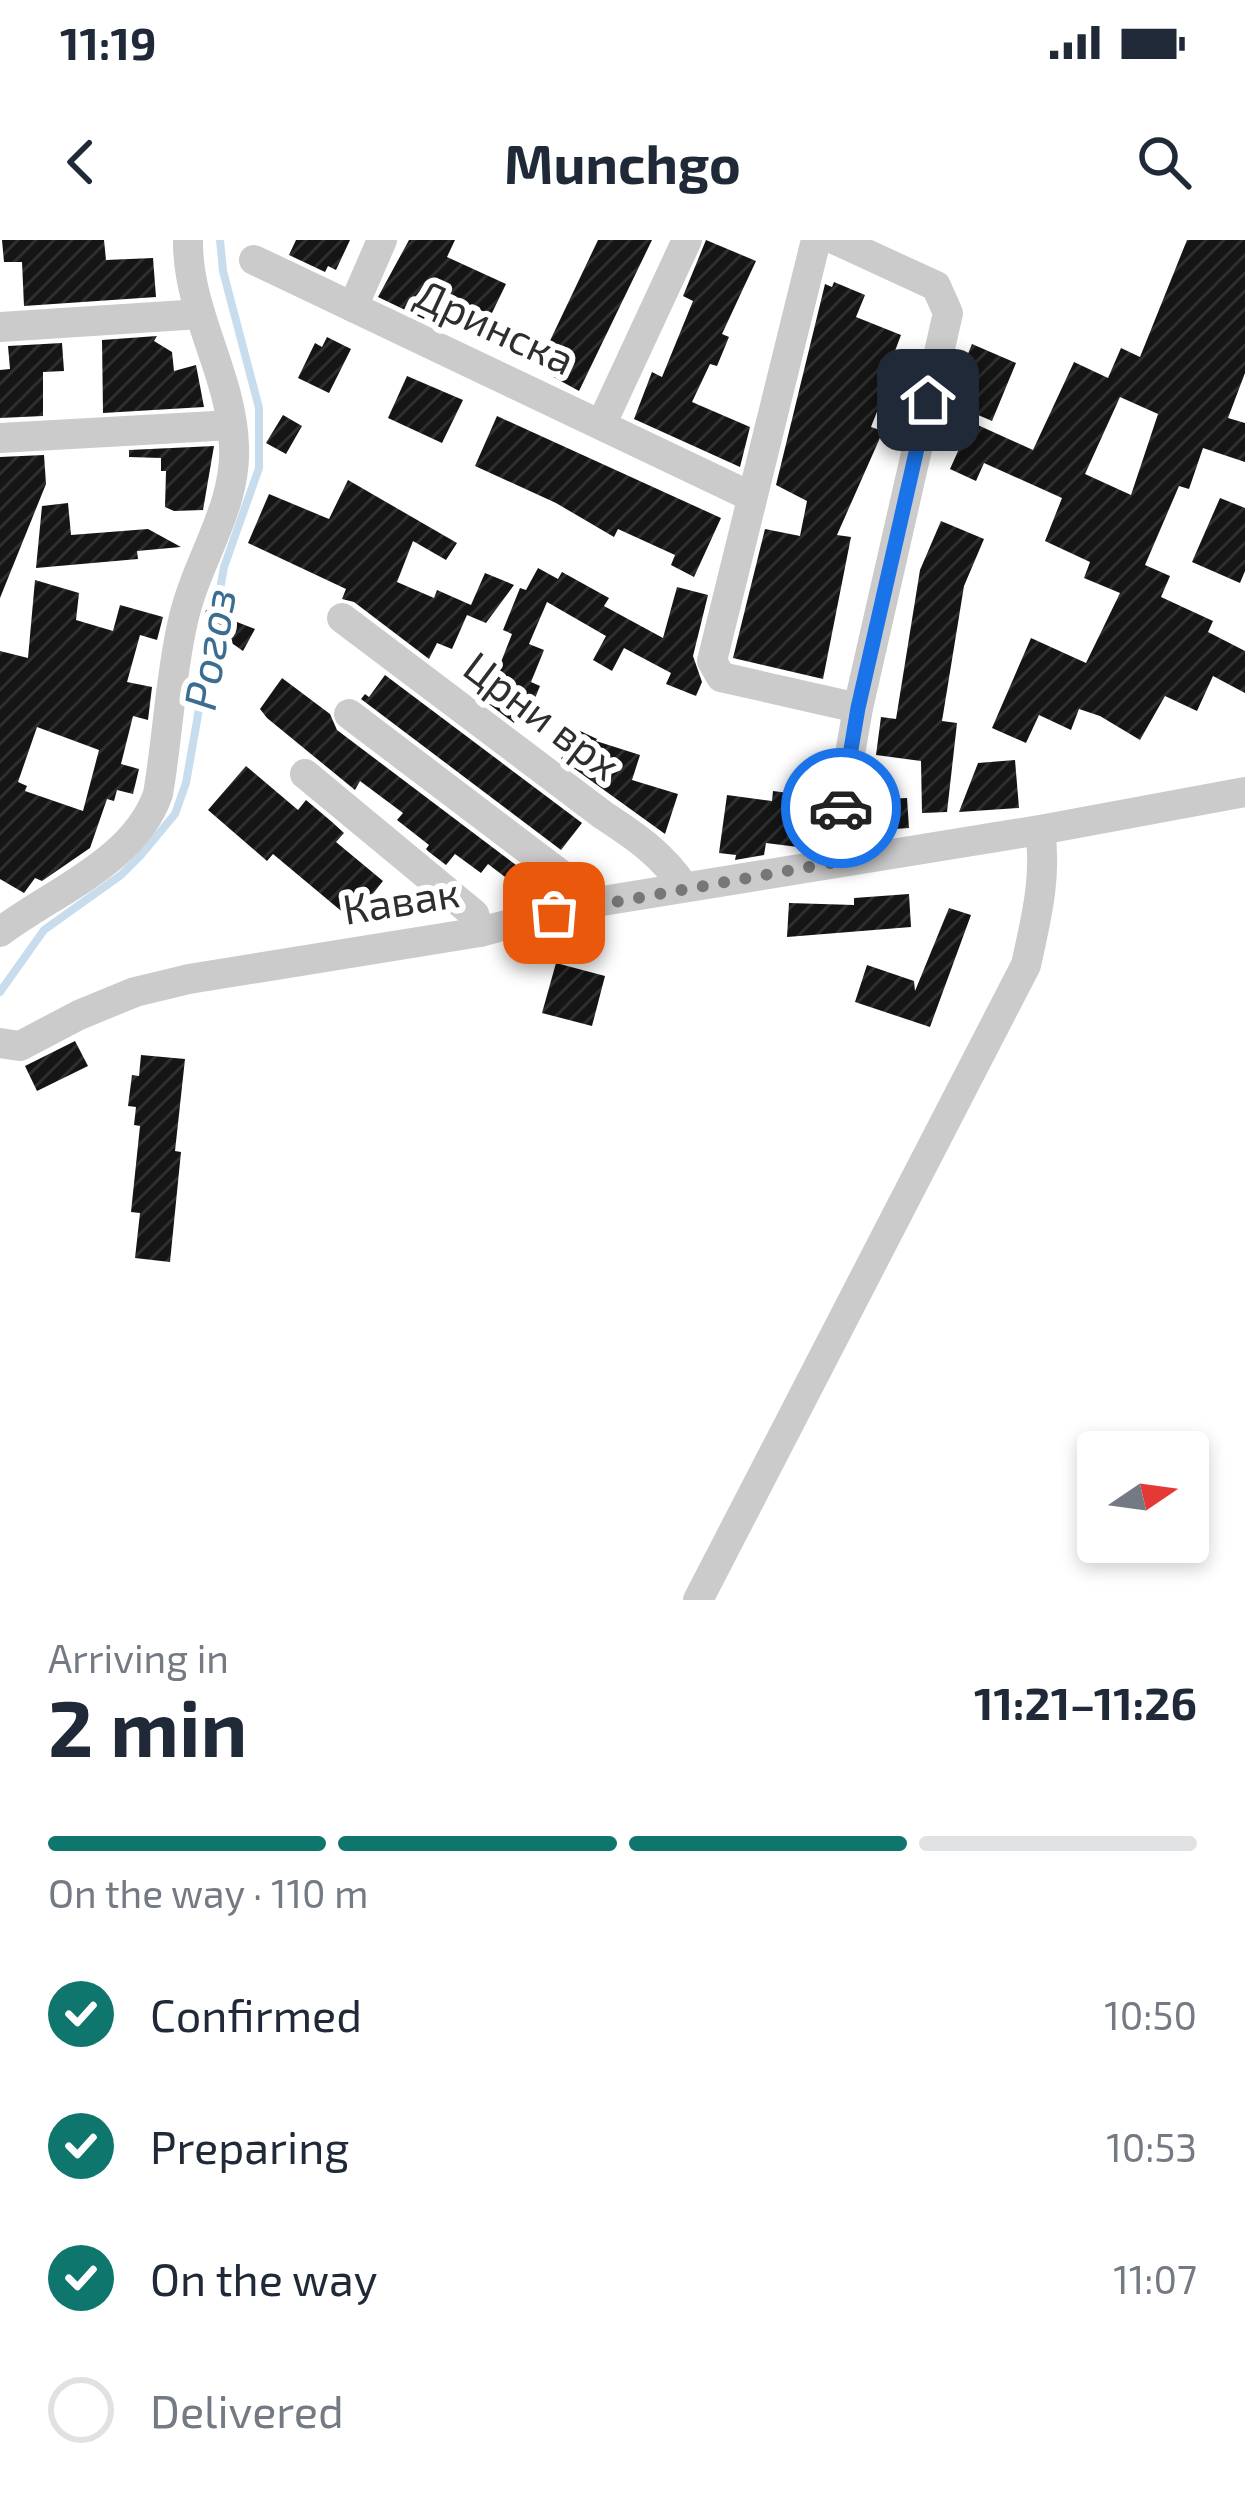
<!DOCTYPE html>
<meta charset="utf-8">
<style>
:root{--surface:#fff;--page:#f2f2f3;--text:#1f2937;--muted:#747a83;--line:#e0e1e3;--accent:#0f766e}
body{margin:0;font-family:"Exo 2",sans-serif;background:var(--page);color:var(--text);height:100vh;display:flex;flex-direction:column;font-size:45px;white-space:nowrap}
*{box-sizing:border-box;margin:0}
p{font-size:39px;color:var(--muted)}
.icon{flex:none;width:66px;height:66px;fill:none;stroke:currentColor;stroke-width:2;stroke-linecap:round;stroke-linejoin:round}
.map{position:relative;height:1360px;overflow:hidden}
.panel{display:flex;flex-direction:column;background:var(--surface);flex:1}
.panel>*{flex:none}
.needle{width:78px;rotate:77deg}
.controls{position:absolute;left:1077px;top:1191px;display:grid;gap:24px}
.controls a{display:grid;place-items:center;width:132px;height:132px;border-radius:12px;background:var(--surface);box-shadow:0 6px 18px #0003;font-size:60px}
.pin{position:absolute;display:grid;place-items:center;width:102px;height:102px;color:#fff;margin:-51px;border-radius:24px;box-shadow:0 6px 18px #0006}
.courier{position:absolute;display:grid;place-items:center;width:120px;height:120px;margin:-60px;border:9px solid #1a73e8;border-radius:50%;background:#fff;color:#222;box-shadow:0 3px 15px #0007}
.overview em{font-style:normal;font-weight:700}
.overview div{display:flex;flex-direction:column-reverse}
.overview{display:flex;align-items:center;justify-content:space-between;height:204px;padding:0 48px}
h1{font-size:78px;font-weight:700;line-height:90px}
.bar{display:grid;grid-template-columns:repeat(4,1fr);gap:18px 12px;align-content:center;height:144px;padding:0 48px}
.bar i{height:15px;border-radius:9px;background:var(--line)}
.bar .active{background:var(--accent)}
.bar p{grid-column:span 4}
ol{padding:0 48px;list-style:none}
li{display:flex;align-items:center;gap:36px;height:132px}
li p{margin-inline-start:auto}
li .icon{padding:12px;border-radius:50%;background:var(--accent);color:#fff;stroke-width:4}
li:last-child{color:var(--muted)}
li i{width:66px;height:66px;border:6px solid var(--line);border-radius:50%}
.status{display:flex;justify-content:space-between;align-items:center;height:84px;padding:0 60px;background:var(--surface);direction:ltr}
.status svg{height:33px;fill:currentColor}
header{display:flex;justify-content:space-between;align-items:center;height:156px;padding:0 48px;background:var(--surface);font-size:54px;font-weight:700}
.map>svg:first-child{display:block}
</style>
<div class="status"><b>11:19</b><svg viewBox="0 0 49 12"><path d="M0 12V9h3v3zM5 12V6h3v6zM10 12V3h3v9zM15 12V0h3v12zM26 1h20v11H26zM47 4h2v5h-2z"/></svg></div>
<header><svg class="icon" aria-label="back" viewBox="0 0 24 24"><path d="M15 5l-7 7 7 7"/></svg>Munchgo<svg class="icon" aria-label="search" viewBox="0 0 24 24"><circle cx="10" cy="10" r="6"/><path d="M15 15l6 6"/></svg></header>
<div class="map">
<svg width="1245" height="1360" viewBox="0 0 1245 1360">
<defs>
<pattern id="building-hatch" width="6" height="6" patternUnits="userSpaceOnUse" patternTransform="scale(3)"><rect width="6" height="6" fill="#151515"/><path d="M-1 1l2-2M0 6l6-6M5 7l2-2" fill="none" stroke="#2f2f2f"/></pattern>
</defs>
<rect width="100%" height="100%" fill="#fff"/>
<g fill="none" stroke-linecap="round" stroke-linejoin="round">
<polyline stroke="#c7dcec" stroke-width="8" points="0,752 44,690 121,635 141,615 175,574 186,543 224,327 259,228 259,168 223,31 220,0"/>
</g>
<g fill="url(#building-hatch)" fill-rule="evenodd">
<polygon points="2,0 104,0 106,20 153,18 156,57 24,66 22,22 4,22"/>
<polygon points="296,0 350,0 336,30 328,26 325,32 289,15"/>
<polygon points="409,0 455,0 447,17 506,44 491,75 448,55 437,79 426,74 424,79 378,57"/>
<polygon points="598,0 652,0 579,151 537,128"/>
<polygon points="706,0 756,21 722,94 729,97 717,126 710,124 692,162 750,187 740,227 634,179 652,132 662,137 693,61 683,56"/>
<path d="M 1187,0 L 1245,0 L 1245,133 L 1228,178 L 1245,183 L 1245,222 L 1203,208 L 1189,249 L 1179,246 L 1145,325 L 1170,336 L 1161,357 L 1213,381 L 1208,392 L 1245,411 L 1245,453 L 1213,436 L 1197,471 L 1165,456 L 1140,500 L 1100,476 L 1079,469 L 1071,490 L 1039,475 L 1026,503 L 992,488 L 1031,398 L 1086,423 L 1120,353 L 1084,338 L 1090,322 L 1045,301 L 1062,258 L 984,223 L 976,241 L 950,229 L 971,182 L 1033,210 L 1074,122 L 1108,138 L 1121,108 L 1140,117 ZM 1120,157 L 1158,174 L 1131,255 L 1085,234 Z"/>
<polygon points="834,42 865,55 856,77 901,95 884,140 889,141 871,187 883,191 837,295 851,297 823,439 733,418 765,289 800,296 807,261 776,245 825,44 832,47"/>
<polygon points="157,96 154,101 172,112 174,131 196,125 204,167 103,173 102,100"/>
<polygon points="327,97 351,109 329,153 298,138 315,103 322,107"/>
<polygon points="62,103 64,131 43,132 43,176 0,178 0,130 10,129 8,106"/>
<polygon points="972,104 1016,123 992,181 948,162"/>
<polygon points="407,136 463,160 442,203 388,178"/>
<polygon points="283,175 302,186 286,214 266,203"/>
<polygon points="497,176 721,278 694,337 671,325 675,315 618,289 614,297 556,263 475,226"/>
<polygon points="214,206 203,270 174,271 165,267 166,231 161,231 161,218 129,217 129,210"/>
<polygon points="44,215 46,244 0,358 0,217"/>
<polygon points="348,240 457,303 446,320 413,301 397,342 434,358 437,350 471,365 485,333 514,345 486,383 467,375 452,409 437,403 429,419 354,362 342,359 346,349 248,303 269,254 329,279"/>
<polygon points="1220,258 1245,268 1245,331 1240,343 1192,322"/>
<polygon points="68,263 71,295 148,289 181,307 137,311 138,319 36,328 42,266"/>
<polygon points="941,281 984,299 964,346 942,481 957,483 947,572 922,573 921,521 876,515 881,477 896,479 920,330"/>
<polygon points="538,328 558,339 562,332 609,358 604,366 663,398 677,347 708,355 693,416 702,442 696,456 666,444 671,433 624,408 612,431 593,420 606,396 547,362 529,404 544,410 531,442 540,446 529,473 520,469 514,483 477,455 484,436 494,440 512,394 503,390 520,348 526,350"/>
<path d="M 35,340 L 79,353 L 76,380 L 113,391 L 120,365 L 163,377 L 157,400 L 140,395 L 127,442 L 152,447 L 148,480 L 133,476 L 121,524 L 139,529 L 133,554 L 117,550 L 114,561 L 107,559 L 90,608 L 42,641 L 35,638 L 24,653 L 0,639 L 0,411 L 28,418 ZM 37,487 L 99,510 L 83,571 L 25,551 L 27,546 L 18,542 Z"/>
<polygon points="206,370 255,389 243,411 203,383"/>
<polygon points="385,435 582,583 561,610 361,459 365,454 369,457"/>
<polygon points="282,438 330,474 337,490 545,647 526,653 488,624 481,633 455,614 446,625 429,612 426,609 429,605 397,580 403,573 360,541 355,550 267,478 260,469"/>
<polygon points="574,488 597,499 596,501 640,515 632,540 678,554 665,594 561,519"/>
<polygon points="1015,520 1019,568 959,572 978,523"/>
<polygon points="246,526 298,570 306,560 332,582 344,593 336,602 383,641 352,680 273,614 267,621 208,570"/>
<polygon points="773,551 812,556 806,608 766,603 764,615 735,620 736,615 719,613 727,555 772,561"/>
<polygon points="907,558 909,588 866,591 864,566 884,565 884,559"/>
<polygon points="909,654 911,687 787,697 789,663 854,665 854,658"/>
<polygon points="949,668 971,675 930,787 855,762 867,725 914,741 915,751"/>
<polygon points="556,723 605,736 592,786 542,773"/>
<polygon points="75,801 88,826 37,851 25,826"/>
<polygon points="141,815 185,819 175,911 181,912 170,1022 135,1018 140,973 131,972 140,886 134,885 136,867 128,866 132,835 139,836"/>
</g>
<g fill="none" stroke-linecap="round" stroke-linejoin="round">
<g stroke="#cbcbcb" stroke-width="30">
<polyline points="816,0 712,421 721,437 858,468"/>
<polyline points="254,20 752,257"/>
<polyline points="353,67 382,0"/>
<polyline points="0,87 200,74"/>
<polyline points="602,183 687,0"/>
<polyline points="0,198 232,185"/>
<path d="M 342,378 L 603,575 C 635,596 662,614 684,647"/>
<polyline points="349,474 576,646 590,663"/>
<polyline points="305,534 474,674 480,692"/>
<polyline points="831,623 858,468 948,73 936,46 836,0"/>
<path d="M 0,692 C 53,652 135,621 158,554 C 168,496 170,437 183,381 C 196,321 237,268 234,206 C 232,135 187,72 188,0"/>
<polyline points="0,803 20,806 79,775 135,752 189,739 480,692 590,663 1040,590 1245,552"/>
<path d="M 698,1360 L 1026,725 C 1036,679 1047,637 1040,590"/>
</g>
</g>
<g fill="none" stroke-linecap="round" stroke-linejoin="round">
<polyline stroke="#777" stroke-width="12" stroke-dasharray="0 21.6" points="554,673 831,623 841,568"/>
<polyline stroke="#1a73e8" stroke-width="15" points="841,568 858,468 928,160"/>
</g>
<g text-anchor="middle" stroke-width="12" stroke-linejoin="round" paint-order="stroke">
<g font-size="42" fill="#2e2e2e" stroke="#fff">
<text transform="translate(495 87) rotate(25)" y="15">Дринска</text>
<text transform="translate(542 476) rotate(37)" y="15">Црни врх</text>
<text transform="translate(401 661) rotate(-9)" y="15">Кавак</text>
</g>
<g font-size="45" font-style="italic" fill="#3b6c91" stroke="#fff">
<text transform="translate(210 409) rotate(-80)" y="16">Рогоз</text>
</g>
</g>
</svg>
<div class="controls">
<a><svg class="needle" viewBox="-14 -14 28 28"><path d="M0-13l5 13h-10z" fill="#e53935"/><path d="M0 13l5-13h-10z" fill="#747a83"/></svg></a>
</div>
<div class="pin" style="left:554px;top:673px;background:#ea580c"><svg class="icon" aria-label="bag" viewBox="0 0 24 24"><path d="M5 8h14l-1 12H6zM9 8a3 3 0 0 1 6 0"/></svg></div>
<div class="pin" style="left:928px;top:160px;background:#1f2937"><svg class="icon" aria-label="home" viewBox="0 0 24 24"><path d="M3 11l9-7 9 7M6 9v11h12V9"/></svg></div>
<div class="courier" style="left:841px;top:568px"><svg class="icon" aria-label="car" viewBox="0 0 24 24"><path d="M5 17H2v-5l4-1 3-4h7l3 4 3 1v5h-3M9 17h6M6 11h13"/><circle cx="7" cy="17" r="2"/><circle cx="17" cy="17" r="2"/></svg></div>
</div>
<section class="panel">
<div class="overview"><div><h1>2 min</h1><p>Arriving in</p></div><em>11:21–11:26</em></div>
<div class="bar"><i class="active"></i><i class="active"></i><i class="active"></i><i></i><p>On the way · 110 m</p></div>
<ol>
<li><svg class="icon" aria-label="check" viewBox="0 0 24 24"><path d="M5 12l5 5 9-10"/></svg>Confirmed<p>10:50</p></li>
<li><svg class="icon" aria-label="check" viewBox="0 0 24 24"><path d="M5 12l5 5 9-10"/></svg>Preparing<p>10:53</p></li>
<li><svg class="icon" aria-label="check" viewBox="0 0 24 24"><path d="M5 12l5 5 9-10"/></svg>On the way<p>11:07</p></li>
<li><i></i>Delivered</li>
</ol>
</section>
